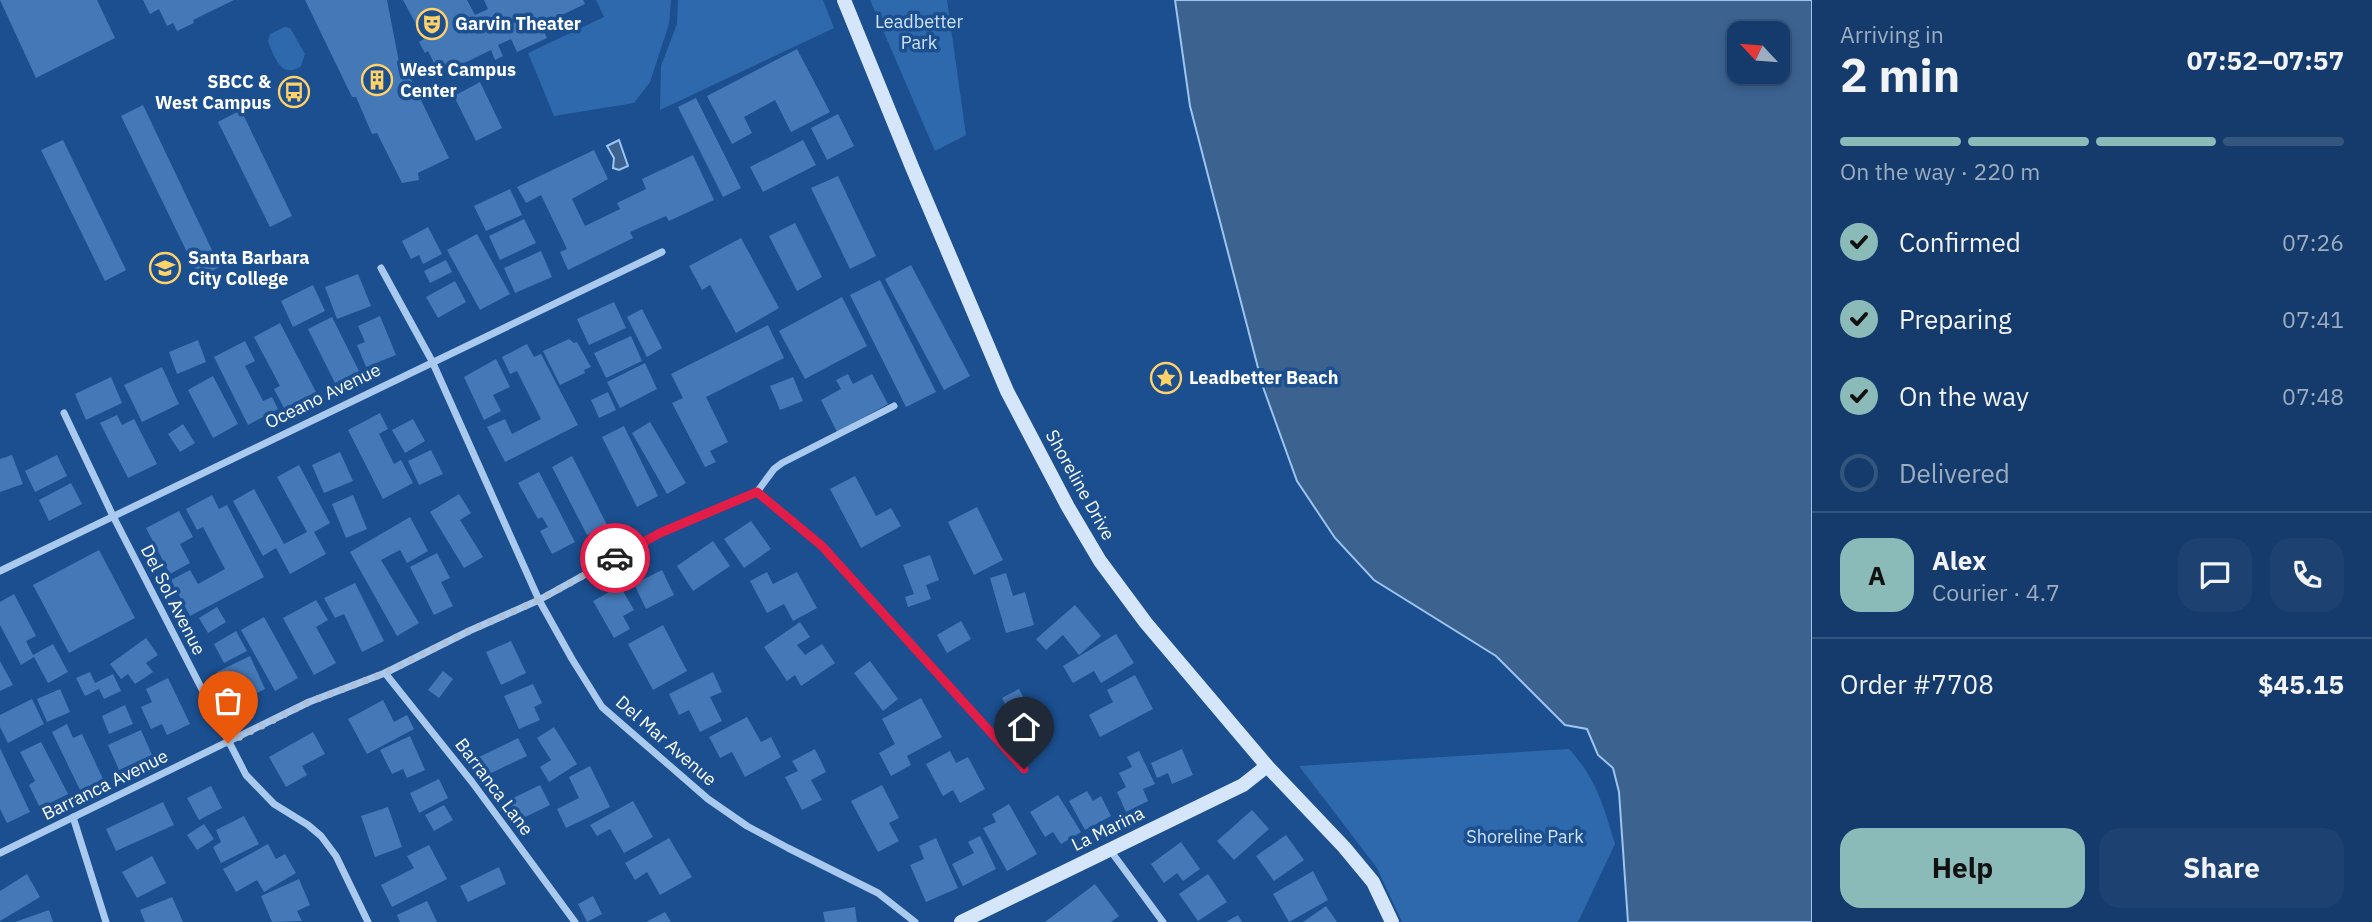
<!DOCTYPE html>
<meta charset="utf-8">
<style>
:root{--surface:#143b6b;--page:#1d4271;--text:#f1f3f6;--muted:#9dadc1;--line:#33557e;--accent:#8bbbb9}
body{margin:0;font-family:"IBM Plex Sans",sans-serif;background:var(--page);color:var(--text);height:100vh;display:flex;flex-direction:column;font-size:26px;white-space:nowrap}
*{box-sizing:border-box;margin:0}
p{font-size:23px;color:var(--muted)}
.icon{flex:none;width:38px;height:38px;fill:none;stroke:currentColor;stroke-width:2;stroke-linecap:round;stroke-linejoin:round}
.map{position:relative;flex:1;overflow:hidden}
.drawer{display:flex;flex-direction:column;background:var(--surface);width:560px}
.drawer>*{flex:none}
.needle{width:46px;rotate:296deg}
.buttons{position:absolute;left:1727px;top:21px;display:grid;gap:14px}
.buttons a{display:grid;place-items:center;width:63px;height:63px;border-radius:14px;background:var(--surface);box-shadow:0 4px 10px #0003,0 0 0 2px var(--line);font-size:35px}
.pin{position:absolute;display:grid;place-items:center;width:60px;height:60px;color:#fff;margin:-72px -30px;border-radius:50% 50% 50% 0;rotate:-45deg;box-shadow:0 0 7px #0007}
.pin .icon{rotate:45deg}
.courier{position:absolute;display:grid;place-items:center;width:70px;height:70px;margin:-35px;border:5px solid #e11d48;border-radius:50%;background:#fff;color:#222;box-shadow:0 2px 9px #0007}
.summary em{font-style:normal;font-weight:700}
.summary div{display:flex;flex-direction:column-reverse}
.summary{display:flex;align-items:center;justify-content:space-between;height:119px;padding:0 28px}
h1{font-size:46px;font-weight:700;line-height:52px}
.bar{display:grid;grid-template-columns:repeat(4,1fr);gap:10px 7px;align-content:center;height:84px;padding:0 28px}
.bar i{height:9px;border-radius:5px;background:var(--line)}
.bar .on{background:var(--accent)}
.bar p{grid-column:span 4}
.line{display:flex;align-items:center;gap:18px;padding:0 28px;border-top:2px solid var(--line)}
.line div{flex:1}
.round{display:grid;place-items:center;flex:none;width:74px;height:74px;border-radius:21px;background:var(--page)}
ol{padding:0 28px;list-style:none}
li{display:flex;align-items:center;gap:21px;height:77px}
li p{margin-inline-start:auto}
li .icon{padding:7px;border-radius:50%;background:var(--accent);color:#111;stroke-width:4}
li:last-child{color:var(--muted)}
li i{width:38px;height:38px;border:4px solid var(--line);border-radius:50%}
.button{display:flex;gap:14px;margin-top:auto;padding:14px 28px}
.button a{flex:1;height:80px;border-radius:21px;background:var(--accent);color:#111;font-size:28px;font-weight:700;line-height:80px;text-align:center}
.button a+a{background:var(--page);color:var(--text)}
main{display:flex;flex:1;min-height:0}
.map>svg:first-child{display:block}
</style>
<main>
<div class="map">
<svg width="1812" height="922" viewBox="0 0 1812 922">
<rect width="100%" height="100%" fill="#1b4f8f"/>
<g fill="#2e69ad">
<polygon points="596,0 671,0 669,24 650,82 634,103 554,116 528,53 604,17"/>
<polygon points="678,0 823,0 834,28 660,110 661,66 677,24"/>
<polygon points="870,0 947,0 966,135 935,151"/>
<path d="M 285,27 L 290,28 L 305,54 L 301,66 C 282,80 274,57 268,41 L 270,34 Z"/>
<path d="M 1569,749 C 1596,778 1604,807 1615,844 L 1578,922 L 1402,922 L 1377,868 L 1299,766 Z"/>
</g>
<g fill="#3c6290" stroke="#9cc4f0" stroke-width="2" fill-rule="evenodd">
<path d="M 1175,0 L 1812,0 L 1812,922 L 1628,922 L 1619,792 L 1613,768 L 1598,755 L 1587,729 L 1565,725 L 1496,656 L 1374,580 L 1335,538 L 1297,481 L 1263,387 L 1190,106 ZM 1778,33 L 1778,72 L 1740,72 L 1740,33 Z"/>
<polygon points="619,140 628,166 619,170 613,168 614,158 607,146"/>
</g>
<g fill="#4478b7">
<polygon points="0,0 97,0 115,38 36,78"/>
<polygon points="143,0 234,0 193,20 194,23 177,31 173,23 167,26 159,9 150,14"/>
<polygon points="305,0 387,0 399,62 402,61 449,158 418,173 419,180 402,183 377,133 372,134 356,97 352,97"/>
<polygon points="403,0 467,0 475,15 488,9 484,0 583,0 585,4 541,25 547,38 517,52 511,39 498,45 503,56 495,60 491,50 440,75 428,51 425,53 419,42 424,39"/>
<polygon points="797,49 830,112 791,132 775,100 744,117 752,133 732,144 707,96"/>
<polygon points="480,82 502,128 476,141 454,96"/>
<polygon points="696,98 741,188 723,197 678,107"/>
<polygon points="143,105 220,267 199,277 121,116"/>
<polygon points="241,110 292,216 270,227 218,122"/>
<polygon points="838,114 854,146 827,160 811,128"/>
<polygon points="63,140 126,270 105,281 41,150"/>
<polygon points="803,140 816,165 763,192 750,167"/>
<polygon points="594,150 608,179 572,199 585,226 620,209 617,203 646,189 642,179 693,155 714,200 669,221 666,216 630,232 633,238 568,270 560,252 567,249 541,195 526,203 517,187"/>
<polygon points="838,176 876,256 850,269 811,188"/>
<polygon points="510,189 522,215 486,231 474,206"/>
<polygon points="524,219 536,243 500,260 489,236"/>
<polygon points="795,223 822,277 797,291 769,236"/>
<polygon points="428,227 442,254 423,264 419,255 411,259 402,241"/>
<polygon points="477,234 510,294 480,310 447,250"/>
<polygon points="741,238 779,308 736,333 710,285 702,290 689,266"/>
<polygon points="541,251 552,277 515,293 504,268"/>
<polygon points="446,260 452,272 430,283 424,271"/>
<polygon points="911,265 970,376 944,390 885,279"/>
<polygon points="358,274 371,306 337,319 325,287"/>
<polygon points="880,280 936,392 906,407 850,295"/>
<polygon points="455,281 466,302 438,318 426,297"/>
<polygon points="313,285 325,311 293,327 281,301"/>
<polygon points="842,297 867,346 805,379 779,331"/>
<polygon points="614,302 626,328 589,345 577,319"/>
<polygon points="642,309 662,348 647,357 627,317"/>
<polygon points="380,316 396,355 366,367 357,345 365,342 358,326"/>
<polygon points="332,317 359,371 335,383 308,329"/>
<polygon points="280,323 316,392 284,408 274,389 280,386 254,337"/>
<polygon points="768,325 784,358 706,397 728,442 710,451 716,462 705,467 672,403 683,398 671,374"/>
<polygon points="631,336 642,361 606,378 594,353"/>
<polygon points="569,339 574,343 577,342 591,367 584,370 585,373 560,385 543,351"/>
<polygon points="198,340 206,362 177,374 169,352"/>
<polygon points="245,341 255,361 245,366 263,401 272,397 278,409 248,425 214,357"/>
<polygon points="527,344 534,357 541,354 578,425 505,462 487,427 505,419 512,434 541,419 517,371 510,374 502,357"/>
<polygon points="496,359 510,387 493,395 501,411 484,420 464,377"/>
<polygon points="645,363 657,389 620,408 607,382"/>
<polygon points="162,367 179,404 142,422 124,385"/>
<polygon points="848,374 853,384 872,374 888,404 837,432 821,400 841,389 836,380"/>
<polygon points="213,376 238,424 213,438 188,390"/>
<polygon points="111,377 122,403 86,420 75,394"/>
<polygon points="793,377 803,401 780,410 770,386"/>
<polygon points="608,392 616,410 599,418 591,400"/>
<polygon points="380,413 388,429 379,434 394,464 401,460 413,483 383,499 348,430"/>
<polygon points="117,415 122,425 134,419 157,464 128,478 100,423"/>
<polygon points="413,419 425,441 405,453 392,430"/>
<polygon points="650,422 686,483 667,494 632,433"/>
<polygon points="183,424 195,443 180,452 168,434"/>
<polygon points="624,426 658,496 637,507 602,437"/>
<polygon points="431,450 443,474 419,485 408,461"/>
<polygon points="340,452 353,481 324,493 312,465"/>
<polygon points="12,455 23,484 0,492 0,459"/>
<polygon points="57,455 67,476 35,492 25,471"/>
<polygon points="572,456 607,525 587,535 552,467"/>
<polygon points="299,465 330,523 314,532 326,554 290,574 276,548 263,556 233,501 254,489 284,544 307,532 277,477"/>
<polygon points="539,472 575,542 552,554 540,531 548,527 542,517 538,519 518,483"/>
<polygon points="855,476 876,516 891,508 901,526 861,548 830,489"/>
<polygon points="71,483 82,504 49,521 39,500"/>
<polygon points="459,494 471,513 460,520 483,557 464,568 430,512"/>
<polygon points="212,495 219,509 227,505 264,577 190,616 171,580 190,570 198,584 225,569 203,527 197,530 186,509"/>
<polygon points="353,495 367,529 346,538 332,504"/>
<polygon points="977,507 1003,560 974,575 948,522"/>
<polygon points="179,511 193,537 180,544 190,563 170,574 146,528"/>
<polygon points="410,517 428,551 407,563 400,550 381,560 419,623 397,636 350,552"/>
<polygon points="751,521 771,549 744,568 724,539"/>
<polygon points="713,541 730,566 693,591 677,566"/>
<polygon points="99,550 135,618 69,653 33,585"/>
<polygon points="437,553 450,578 441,582 453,606 434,615 410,567"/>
<polygon points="930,555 939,580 926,585 931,599 908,607 905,597 914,594 903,565"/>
<polygon points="662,570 674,595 646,609 634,584"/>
<polygon points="767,572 773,584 797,572 817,608 793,621 784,604 767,613 750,581"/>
<polygon points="1006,573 1013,596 1025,592 1034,625 1006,633 990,578"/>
<polygon points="355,583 384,641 362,652 344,614 335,618 324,598"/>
<polygon points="620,586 634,610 623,616 630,629 614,638 593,601"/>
<polygon points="14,594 36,636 26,641 33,655 53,644 68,672 48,683 34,657 21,665 0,625 0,602"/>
<polygon points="316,600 328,620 316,627 336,663 314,675 283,618"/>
<polygon points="1075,605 1101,636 1079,655 1063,635 1046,650 1036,639"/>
<polygon points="217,607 226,622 208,633 199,618"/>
<polygon points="264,617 298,678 275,691 241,630"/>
<polygon points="961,621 971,639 947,653 937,635"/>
<polygon points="800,622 810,637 797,645 805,655 822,644 835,663 801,686 795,675 787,681 764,647"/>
<polygon points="663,625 687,671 653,690 628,644"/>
<polygon points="236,631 247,651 224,663 214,644"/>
<polygon points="1116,634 1134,663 1101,683 1094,671 1073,683 1063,666"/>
<polygon points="146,638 158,655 146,663 153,672 135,684 128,674 121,679 110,664"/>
<polygon points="511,641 526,673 501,685 486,652"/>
<polygon points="250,656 265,689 233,705 217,672"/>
<polygon points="0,661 13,685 0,691"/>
<polygon points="870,661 898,699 883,711 854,673"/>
<polygon points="443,671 453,679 439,698 428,690"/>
<polygon points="90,672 95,683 113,674 121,691 104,699 99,689 85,696 76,678"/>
<polygon points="713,672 722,692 710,697 722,721 700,732 689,710 679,715 669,694"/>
<polygon points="1135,675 1153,709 1100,737 1089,715 1113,702 1107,690"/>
<polygon points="168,678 190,724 167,735 162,724 151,729 141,707 152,702 146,689"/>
<polygon points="533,684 542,703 534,707 540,720 519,729 504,696"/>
<polygon points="60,689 70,712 47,722 37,699"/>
<polygon points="1019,689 1029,709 1012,717 1002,698"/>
<polygon points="921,698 942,737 907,756 911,765 891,776 879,753 895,744 882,719"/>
<polygon points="32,699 44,724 8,743 0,727 0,715"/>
<polygon points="383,700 394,722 407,715 414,729 367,754 348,719"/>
<polygon points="125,705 133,724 109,734 102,716"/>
<polygon points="747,717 761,742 771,737 781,757 745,777 732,752 720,758 709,737"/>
<polygon points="67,724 73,738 82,734 103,779 80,790 52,732"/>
<polygon points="554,727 577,764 549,782 540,767 551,760 537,738"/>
<polygon points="141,730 152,755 119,770 108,745"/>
<polygon points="313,732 325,754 302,766 307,775 286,787 269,757"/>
<polygon points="410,736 425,770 407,778 403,769 392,774 380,750"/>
<polygon points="518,738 527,756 485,776 477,758"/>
<polygon points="41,742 68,794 40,808 29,785 35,781 20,752"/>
<polygon points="0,748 30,812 7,823 0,809"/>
<polygon points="815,749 826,772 811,780 822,800 802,810 785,777 798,771 792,761"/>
<polygon points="1182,749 1193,775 1172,784 1168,773 1157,778 1151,763"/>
<polygon points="950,751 956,763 968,757 985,789 960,803 953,790 943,796 926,764"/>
<polygon points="1139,751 1155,784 1143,789 1148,801 1126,812 1117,792 1126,787 1119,773 1132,767 1127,757"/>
<polygon points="590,766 610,807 566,828 557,809 579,798 569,777"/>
<polygon points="439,779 448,798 419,813 410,793"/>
<polygon points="540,785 550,805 517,821 507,801"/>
<polygon points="882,785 899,818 889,823 899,841 878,852 851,801"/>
<polygon points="211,786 222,808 199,820 187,798"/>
<polygon points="1087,791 1093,801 1101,796 1111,816 1085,830 1069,801"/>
<polygon points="1058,795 1081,832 1061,844 1053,832 1045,837 1030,812"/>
<polygon points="633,801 653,837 624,853 610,829 597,836 590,825"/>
<polygon points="163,802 174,825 116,851 106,829"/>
<polygon points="1009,804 1037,854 1007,871 983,828 996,822 992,814"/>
<polygon points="444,805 453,820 434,831 425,815"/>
<polygon points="388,807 402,847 375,857 361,816"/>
<polygon points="1252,810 1269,829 1234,860 1217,841"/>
<polygon points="244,816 259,844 221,863 213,847 221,842 216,830"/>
<polygon points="204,824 214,839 197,850 187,835"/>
<polygon points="1286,835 1304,860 1274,881 1256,856"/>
<polygon points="980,836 996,869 963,886 952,864 974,853 968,842"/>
<polygon points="669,838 692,877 660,895 647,872 635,880 625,863"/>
<polygon points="936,838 958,888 926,902 910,865 924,859 919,846"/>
<polygon points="1181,842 1200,869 1183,881 1177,873 1164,883 1151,864"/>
<polygon points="268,844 276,859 285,854 296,873 264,892 257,880 236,892 223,869"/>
<polygon points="429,845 447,879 392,907 381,885 414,868 407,856"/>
<polygon points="152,856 166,883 137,898 122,872"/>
<polygon points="499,867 506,884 468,902 460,886"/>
<polygon points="1313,871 1328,900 1289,922 1273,894"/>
<polygon points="27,874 40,897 0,921 0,891"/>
<polygon points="1208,874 1227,902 1198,921 1179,894"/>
<polygon points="299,879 310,905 297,911 302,921 272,922 261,896"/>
<polygon points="1095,884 1119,916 1111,922 1045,922"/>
<polygon points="593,896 602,914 587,922 578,904"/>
<polygon points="172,897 183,922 145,922 140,910"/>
<polygon points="427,901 437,922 400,922 397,915"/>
<polygon points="1326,906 1337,922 1303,922"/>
<polygon points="855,907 857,922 825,922 823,912"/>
<polygon points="49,910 53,922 15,922"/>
<polygon points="665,912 671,922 646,922"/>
<polygon points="1238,915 1242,922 1226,922"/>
</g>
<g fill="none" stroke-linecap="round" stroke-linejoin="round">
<g stroke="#a9c9ee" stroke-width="7">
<polyline points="381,268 432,361 539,600 572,659 602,707 708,799 747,826 788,848 878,893 915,922"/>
<polyline points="64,413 113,516 246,775 274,804 308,825 321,836 336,856 368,922"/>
<polyline points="757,492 822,546 1024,769"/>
<polyline points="0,571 662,252"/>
<polyline points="385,673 472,782 575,922"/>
<polyline points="73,817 106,922"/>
<polyline points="1110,850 1163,922"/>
<polyline points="0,853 309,702 385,673 469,631 539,600 660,533 757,492 774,469 782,463 894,406"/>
</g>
<g stroke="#d6e6fa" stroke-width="14">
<polyline points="844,0 912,167 1007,391 1068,507 1100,561 1146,623 1267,766 1344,847 1373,882 1392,922"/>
<polyline points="961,922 1243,785 1267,766"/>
</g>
</g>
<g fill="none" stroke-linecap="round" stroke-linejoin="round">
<polyline stroke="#afc1d8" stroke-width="7" stroke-dasharray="0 12.6" points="228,743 309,702 385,673 469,631 539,600 615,558"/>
<polyline stroke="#e11d48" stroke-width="9" points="615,558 660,533 757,492 822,546 1024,769"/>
</g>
<defs>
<g id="theatre-ring" transform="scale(1.575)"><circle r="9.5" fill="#1b4f8f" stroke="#ffd166" stroke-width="1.5"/><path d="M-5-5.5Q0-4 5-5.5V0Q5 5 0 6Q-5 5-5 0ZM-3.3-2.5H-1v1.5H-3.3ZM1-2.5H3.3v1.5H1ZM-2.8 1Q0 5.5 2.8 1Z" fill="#ffd166"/></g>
<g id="building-ring" transform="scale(1.575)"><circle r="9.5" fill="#1b4f8f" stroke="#ffd166" stroke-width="1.5"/><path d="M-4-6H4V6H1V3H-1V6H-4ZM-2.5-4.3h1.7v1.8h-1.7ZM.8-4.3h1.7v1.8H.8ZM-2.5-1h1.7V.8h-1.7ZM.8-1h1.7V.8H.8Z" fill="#ffd166"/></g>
<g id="bus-ring" transform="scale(1.575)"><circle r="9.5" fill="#1b4f8f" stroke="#ffd166" stroke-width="1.5"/><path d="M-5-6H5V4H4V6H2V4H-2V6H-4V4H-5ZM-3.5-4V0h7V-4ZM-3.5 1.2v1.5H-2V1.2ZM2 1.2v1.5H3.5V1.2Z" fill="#ffd166"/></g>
<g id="university-ring" transform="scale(1.575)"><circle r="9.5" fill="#1b4f8f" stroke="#ffd166" stroke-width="1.5"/><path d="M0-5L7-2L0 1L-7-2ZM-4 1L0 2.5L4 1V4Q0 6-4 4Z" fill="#ffd166"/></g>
<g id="sight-ring" transform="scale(1.575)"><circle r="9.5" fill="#1b4f8f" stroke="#ffd166" stroke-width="1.5"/><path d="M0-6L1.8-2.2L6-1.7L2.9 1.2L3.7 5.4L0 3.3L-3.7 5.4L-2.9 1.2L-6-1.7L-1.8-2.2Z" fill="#ffd166"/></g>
</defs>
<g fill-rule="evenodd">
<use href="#theatre-ring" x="432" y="24"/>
<use href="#building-ring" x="377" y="80"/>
<use href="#bus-ring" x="294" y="92"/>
<use href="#university-ring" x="165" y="268"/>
<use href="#sight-ring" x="1166" y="378"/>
</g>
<g text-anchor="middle" stroke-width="7" stroke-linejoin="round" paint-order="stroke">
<g font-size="18" fill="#cfe3fa" stroke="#1b4f8f">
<text x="919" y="28">Leadbetter<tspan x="919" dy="21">Park</tspan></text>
<text x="1525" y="843">Shoreline Park</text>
</g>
<g font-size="18" font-weight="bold" fill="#fff" stroke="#1b4f8f" text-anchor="start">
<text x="455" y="30">Garvin Theater</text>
<text x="400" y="76">West Campus<tspan x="400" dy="21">Center</tspan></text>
<text x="271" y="88" text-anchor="end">SBCC &amp;<tspan x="271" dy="21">West Campus</tspan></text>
<text x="188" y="264">Santa Barbara<tspan x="188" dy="21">City College</tspan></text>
<text x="1189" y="384">Leadbetter Beach</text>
</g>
<g font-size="18" fill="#fff" stroke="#1b4f8f">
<text transform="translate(323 396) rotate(-26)" y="6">Oceano Avenue</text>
<text transform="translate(1080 485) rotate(61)" y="6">Shoreline Drive</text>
<text transform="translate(173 600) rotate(63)" y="6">Del Sol Avenue</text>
<text transform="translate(666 741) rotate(41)" y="6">Del Mar Avenue</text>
<text transform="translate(105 785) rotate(-26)" y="6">Barranca Avenue</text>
<text transform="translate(494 787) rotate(53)" y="6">Barranca Lane</text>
<text transform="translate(1108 829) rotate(-26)" y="6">La Marina</text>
</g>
</g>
</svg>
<div class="buttons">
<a><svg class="needle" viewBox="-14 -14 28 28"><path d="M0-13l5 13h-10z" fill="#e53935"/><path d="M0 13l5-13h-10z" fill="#9dadc1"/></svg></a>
</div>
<div class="pin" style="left:228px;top:743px;background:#ea580c"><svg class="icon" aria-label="bag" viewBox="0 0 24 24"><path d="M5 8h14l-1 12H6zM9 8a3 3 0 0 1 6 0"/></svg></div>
<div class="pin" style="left:1024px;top:769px;background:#1f2937"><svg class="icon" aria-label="home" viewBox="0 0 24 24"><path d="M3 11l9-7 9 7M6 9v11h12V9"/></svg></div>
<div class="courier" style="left:615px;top:558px"><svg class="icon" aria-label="car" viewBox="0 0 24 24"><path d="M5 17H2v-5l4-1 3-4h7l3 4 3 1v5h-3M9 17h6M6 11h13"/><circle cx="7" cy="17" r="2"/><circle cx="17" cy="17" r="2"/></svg></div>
</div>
<section class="drawer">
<div class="summary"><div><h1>2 min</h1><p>Arriving in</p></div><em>07:52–07:57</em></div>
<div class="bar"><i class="on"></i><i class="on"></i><i class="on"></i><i></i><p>On the way · 220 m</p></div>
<ol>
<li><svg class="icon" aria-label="check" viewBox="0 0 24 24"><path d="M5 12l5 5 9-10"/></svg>Confirmed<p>07:26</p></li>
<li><svg class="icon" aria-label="check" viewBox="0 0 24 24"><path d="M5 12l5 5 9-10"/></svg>Preparing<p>07:41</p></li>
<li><svg class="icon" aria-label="check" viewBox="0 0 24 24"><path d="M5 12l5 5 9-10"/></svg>On the way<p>07:48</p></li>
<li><i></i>Delivered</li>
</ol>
<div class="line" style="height:126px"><b class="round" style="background:var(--accent);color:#111">A</b><div><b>Alex</b><p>Courier · 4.7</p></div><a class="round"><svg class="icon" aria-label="chat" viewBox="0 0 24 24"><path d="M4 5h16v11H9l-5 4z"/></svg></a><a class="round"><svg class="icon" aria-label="phone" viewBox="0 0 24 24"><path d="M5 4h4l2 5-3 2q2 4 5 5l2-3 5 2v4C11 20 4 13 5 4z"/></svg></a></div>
<div class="line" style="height:91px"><div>Order #7708</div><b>$45.15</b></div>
<div class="button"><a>Help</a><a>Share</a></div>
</section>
</main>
